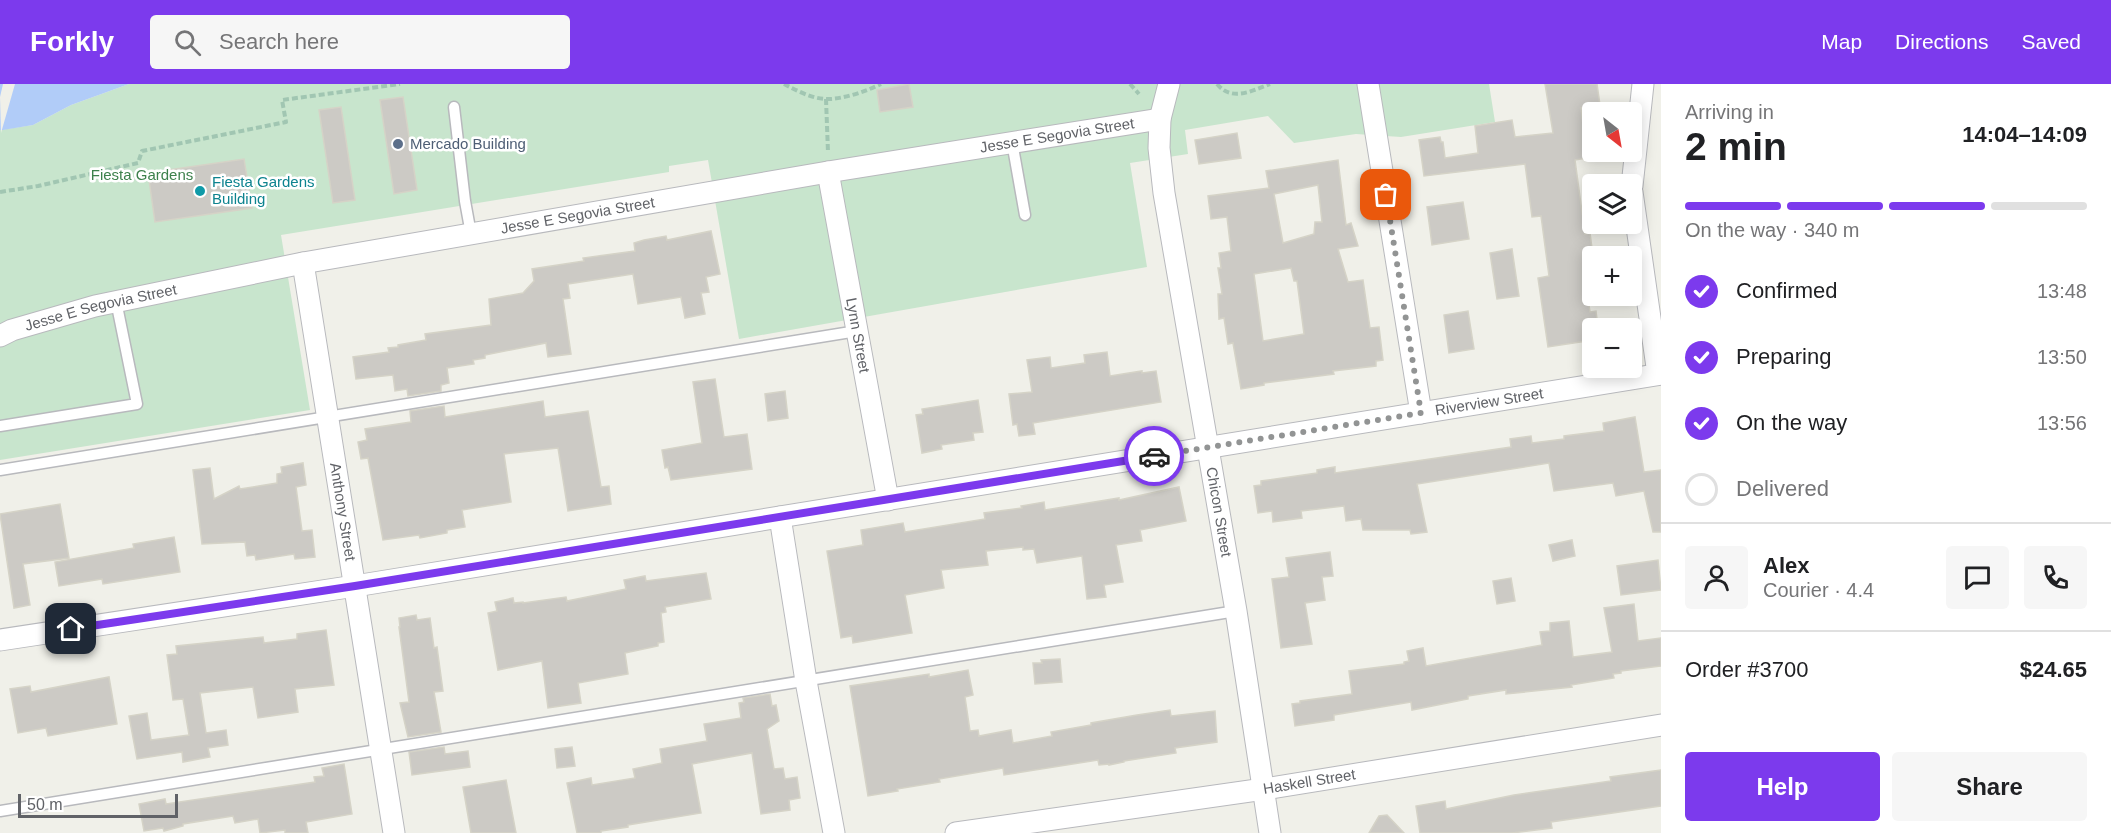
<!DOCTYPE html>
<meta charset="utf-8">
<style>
:root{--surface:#fff;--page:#f6f6f6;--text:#202124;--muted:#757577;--line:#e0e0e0;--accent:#7c3aed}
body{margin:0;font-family:Helvetica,sans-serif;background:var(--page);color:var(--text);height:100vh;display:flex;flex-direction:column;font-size:22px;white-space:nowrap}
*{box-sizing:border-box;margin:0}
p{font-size:20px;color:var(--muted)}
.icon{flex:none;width:33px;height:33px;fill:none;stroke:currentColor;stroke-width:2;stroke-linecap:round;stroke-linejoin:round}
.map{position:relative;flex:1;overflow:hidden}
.drawer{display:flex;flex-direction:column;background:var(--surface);width:450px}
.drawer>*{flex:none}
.needle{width:39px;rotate:149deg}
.tools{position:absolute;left:1582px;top:18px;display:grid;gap:12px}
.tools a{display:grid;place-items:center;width:60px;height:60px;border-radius:6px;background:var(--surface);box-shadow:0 3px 15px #0003;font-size:30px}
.scale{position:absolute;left:18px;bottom:15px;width:160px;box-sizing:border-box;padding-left:6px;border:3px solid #606267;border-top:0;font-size:16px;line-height:21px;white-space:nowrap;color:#606267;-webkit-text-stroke:4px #fff;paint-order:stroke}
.pin{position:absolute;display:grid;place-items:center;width:51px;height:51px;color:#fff;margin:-26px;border-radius:12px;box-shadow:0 3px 9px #0006}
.courier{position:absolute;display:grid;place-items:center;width:60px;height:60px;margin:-30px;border:4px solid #7c3aed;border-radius:50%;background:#fff;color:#222;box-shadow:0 2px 8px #0007}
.head em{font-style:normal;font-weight:800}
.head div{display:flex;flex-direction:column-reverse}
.head{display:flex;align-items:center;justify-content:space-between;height:102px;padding:0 24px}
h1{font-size:39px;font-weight:800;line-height:45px}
.bar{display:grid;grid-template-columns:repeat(4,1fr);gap:9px 6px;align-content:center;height:72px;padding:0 24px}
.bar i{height:8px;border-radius:4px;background:var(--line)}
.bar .current{background:var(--accent)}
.bar p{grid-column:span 4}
.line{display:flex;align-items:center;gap:15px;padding:0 24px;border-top:2px solid var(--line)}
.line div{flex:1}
.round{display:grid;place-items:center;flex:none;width:63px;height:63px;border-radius:6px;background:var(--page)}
ol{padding:0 24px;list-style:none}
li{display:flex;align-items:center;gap:18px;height:66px}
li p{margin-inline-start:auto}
li .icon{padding:6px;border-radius:50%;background:var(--accent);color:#fff;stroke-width:4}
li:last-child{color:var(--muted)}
li i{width:33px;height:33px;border:3px solid var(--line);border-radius:50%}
.cta{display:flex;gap:12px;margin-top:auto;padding:12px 24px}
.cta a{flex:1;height:69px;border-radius:6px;background:var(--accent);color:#fff;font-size:24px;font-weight:800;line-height:69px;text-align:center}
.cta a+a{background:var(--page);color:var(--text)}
header{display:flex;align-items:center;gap:36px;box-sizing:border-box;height:84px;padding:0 30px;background:var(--accent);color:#fff}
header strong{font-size:28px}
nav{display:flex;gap:33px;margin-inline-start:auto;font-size:21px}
.search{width:420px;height:54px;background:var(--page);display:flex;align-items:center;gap:15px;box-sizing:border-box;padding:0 21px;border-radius:6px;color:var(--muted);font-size:22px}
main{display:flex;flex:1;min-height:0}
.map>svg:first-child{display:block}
</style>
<header>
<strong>Forkly</strong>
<div class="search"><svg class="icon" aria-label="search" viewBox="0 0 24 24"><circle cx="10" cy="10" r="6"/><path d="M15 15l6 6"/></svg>Search here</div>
<nav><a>Map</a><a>Directions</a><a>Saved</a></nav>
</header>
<main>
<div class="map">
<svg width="1661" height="749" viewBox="0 0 1661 749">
<rect width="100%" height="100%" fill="#f0f0e9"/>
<polygon fill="#c8e5cd" points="129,0 1489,0 1495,38 1401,53 1356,50 1294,59 1268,32 1185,46 1188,70 1130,79 1147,183 739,255 708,76 669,82 669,88 281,151 310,326 0,376 0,46 33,41 71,21"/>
<polygon fill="#b1ccf8" points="0,0 129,0 71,21 33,41 3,46 0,46"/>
<polygon fill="#f0f0e9" points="3,0 15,0 1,49 0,13"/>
<g fill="#cccac5" stroke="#d5d3c7" stroke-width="1.5" fill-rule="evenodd">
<polygon points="909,0 913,23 880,28 877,6"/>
<polygon points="1545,0 1597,0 1600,21 1581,24 1587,74 1575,76 1585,150 1590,149 1593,172 1589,173 1591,185 1584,186 1590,228 1596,227 1598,244 1593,244 1593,256 1548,263 1538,194 1549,192 1541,132 1532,133 1525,80 1424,92 1419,56 1440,53 1441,58 1443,58 1445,74 1478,69 1475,42 1512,36 1515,53 1553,49"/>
<polygon points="403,13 417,106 394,110 380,16"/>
<polygon points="341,23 355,116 333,119 319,26"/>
<polygon points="1237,49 1241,74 1199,80 1195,56"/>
<polygon points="244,75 252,124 155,138 148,89"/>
<path d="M 1338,76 L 1346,141 L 1351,139 L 1358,162 L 1338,165 L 1348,198 L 1363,196 L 1370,244 L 1379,243 L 1383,276 L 1376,277 L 1376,282 L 1333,287 L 1334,290 L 1264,299 L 1264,301 L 1241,305 L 1233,259 L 1228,260 L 1224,234 L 1219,235 L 1218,210 L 1222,210 L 1218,184 L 1221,184 L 1219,169 L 1231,167 L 1227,133 L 1211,135 L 1208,112 L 1269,104 L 1266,87 ZM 1318,101 L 1322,138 L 1315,138 L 1314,150 L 1283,159 L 1274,110 ZM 1291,184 L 1294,197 L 1297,197 L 1304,250 L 1263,257 L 1254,190 Z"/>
<polygon points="1463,118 1469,155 1432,161 1427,123"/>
<polygon points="711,147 720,190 706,193 709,208 701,209 705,230 685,234 681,213 638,220 633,190 568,200 570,214 563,215 571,270 548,273 546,259 485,271 485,274 473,276 474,280 447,284 449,299 441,301 441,307 408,312 407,305 395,307 393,291 356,295 353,273 389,268 388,264 398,263 398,261 426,256 425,250 491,241 489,215 523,209 534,197 532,185 584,177 583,174 635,167 634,159 644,156 666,152 667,156"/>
<polygon points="1512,165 1519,212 1497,215 1490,169"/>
<polygon points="1468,227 1474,265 1449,269 1444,231"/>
<polygon points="1107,268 1110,292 1142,287 1142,289 1156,287 1161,318 1033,339 1035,350 1019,352 1017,340 1013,341 1009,310 1032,308 1027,276 1050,273 1051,284 1085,279 1084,271"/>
<polygon points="715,295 724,353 747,350 752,385 671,396 668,383 665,384 662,366 702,359 693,298"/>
<polygon points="785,307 788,334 768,337 765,310"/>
<polygon points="978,316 983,348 973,349 974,356 941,361 942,365 922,369 916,331 923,330 922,325"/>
<polygon points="543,317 545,333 588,327 601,403 609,402 611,420 568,427 558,364 504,370 511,418 462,426 465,443 447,446 447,449 420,454 419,451 383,456 368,374 361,375 358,358 367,356 365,345 411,338 410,327 444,322 445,333"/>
<polygon points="1635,333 1644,388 1661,386 1661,448 1653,448 1644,407 1616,412 1613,399 1554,407 1549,379 1417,400 1427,448 1411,450 1410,446 1363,446 1361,435 1346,437 1344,422 1301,427 1302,434 1273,438 1272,427 1258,429 1254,402 1261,401 1261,397 1317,389 1317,386 1335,383 1335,389 1511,363 1510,355 1531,352 1532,359 1564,355 1564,352 1604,347 1603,339"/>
<polygon points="303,379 306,401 296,403 302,447 312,446 315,473 295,475 294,470 256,476 255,471 247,472 245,458 202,460 193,386 210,384 214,415 239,402 240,405 277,399 277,390 282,389 281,383"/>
<polygon points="1179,403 1186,437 1140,446 1142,457 1116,461 1123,498 1104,501 1106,513 1087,515 1082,472 1037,479 1034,465 1023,466 1023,463 986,467 988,481 941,486 944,504 905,511 912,549 853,559 852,552 841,554 827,467 863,461 861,446 903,439 905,448 985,435 984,429 1022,424 1021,422 1044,418 1045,426 1119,414 1119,416"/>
<polygon points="60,420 69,474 23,480 30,521 14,524 0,430"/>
<polygon points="174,453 180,488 103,500 102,495 59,502 55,478 134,464 133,460"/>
<polygon points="1572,456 1575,472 1553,477 1549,461"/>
<polygon points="1330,468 1333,492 1322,493 1325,516 1305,519 1312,560 1281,564 1272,495 1289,493 1286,474"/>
<polygon points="1658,476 1661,506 1621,511 1617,482"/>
<polygon points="706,489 711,515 665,523 666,528 661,529 664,558 658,559 658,562 625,569 628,590 578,599 581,619 548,624 542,577 498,586 488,529 497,527 495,518 513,514 514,519 523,518 523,519 566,513 567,517 626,505 624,496 645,492 646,497"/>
<polygon points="1511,494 1515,517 1497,520 1493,497"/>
<polygon points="1634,520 1638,557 1661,554 1661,582 1621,587 1621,589 1613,590 1614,594 1571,601 1572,603 1506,610 1506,606 1468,612 1468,615 1412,626 1411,618 1334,631 1334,636 1295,642 1292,620 1300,619 1300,617 1352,610 1349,587 1404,580 1404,578 1409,577 1407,567 1423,564 1426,582 1542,561 1540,548 1550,547 1550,539 1569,537 1573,573 1612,568 1604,524"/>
<polygon points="416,531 417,536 430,534 434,564 437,563 443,607 434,608 441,648 408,653 400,619 409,618 399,543 400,543 399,534"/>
<polygon points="326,546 334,601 295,605 298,628 258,634 253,603 200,609 206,649 226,646 228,661 208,664 210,673 183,678 182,668 137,675 129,632 147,629 151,656 189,651 183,615 173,616 167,571 177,570 176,562 263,553 264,559 297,555 297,550"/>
<polygon points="1060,575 1062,598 1035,600 1033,579 1042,579 1041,576"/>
<polygon points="968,586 973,611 965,613 970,647 978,646 979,652 1011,646 1013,659 1052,652 1051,648 1091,641 1091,639 1137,631 1170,626 1171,632 1215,627 1217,658 1175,664 1176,669 1124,677 1124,678 1109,681 1109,680 1099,681 1098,676 1004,691 1003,684 939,695 940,698 897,705 898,707 868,712 850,602 929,590 929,593"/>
<polygon points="109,593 117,640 48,652 46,644 18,649 10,605 30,602 31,608"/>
<polygon points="770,610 772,622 776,621 779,637 767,645 774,685 783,684 785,695 797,693 800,714 789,716 790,726 761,730 752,669 692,680 701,729 628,741 628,743 601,747 601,749 577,749 567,699 591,694 592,701 635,694 633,685 662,679 660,665 707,657 704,640 741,634 739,619 744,618 743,614"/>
<polygon points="444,663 445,670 468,667 470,683 412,691 409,668"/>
<polygon points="572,663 575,682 557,684 555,665"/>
<polygon points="344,680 352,730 306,738 308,749 285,749 285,746 260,749 258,735 235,739 233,732 183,740 183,742 164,747 163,744 144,747 139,720 165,715 166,720 315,698 314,693 324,692 322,684"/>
<polygon points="1661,686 1661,722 1551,738 1552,744 1512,749 1420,749 1416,722 1445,717 1446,725 1514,711 1611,697 1610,693"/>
<polygon points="506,696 516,749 471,749 463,703"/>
<polygon points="1387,731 1404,749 1369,749 1379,732"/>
</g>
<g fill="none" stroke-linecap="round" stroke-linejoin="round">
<g stroke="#b8b9bd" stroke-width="13">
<g id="lane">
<polyline points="454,23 465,117 471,150"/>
<polyline points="1012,58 1025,131"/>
<polyline points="0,342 137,320 116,217"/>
<polyline points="0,386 857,247"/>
<polyline points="0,727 1236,527"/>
</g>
</g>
<g stroke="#b8b9bd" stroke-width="23">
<g id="street">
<path id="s1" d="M 1169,0 L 1160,35 L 1159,64 L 1164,109 L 1236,527 L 1270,749"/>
<polyline points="1368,0 1421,329"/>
<path id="s2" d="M 828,88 L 888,416"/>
<polyline points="1632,102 1643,0"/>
<polyline points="1632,108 1658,290"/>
<path id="s3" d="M 303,179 L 394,749"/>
<path id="s4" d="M 0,252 L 12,246 L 95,222 L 303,179 L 828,88 L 1160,35"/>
<polyline points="780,433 806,597 834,749"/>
<path id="s5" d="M 0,556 L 355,502 L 1661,290"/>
<path id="s6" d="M 956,749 L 1264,705 L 1661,641"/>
</g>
</g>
<g stroke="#a1c6b2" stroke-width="4" stroke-dasharray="6 3" stroke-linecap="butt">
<path d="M 784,0 C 796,6 810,14 825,15 C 841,16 867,7 881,0"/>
<polyline points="1130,0 1139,10"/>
<path d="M 1217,0 C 1232,18 1251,7 1270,0"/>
<polyline points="826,15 828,68"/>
<polyline points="0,108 38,102 138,79 142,67 286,38 282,16 400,0"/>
</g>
<use href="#lane" stroke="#fff" stroke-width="10"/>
<use href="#street" stroke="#fff" stroke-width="21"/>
</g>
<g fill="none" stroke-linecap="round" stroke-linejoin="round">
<polyline stroke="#929494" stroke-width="6" stroke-dasharray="0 10.8" points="1154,372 1421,329 1386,111"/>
<polyline stroke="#7c3aed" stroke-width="8" points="71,545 355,502 1154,372"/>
</g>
<circle fill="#5c6f8a" stroke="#fff" stroke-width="2" cx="398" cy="60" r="6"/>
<circle fill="#0f9aa8" stroke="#fff" stroke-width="2" cx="200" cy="107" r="6"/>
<g text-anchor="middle" stroke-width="5" stroke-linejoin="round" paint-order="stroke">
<g font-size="15" fill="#606267" stroke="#fff">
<text dy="5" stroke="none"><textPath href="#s4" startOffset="1077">Jesse E Segovia Street</textPath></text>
<text dy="5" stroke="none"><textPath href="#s4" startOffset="591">Jesse E Segovia Street</textPath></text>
<text dy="5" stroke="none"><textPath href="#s4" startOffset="105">Jesse E Segovia Street</textPath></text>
<text dy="5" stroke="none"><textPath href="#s2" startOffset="166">Lynn Street</textPath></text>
<text dy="5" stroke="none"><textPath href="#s5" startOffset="1508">Riverview Street</textPath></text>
<text dy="5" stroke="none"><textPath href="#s1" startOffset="434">Chicon Street</textPath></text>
<text dy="5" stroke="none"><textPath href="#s3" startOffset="252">Anthony Street</textPath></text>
<text dy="5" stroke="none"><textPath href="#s6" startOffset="357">Haskell Street</textPath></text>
</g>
<g font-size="15" fill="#4e5e75" stroke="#fff" text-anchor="start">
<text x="410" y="65">Mercado Building</text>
</g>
<g font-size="15" fill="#3d814c" stroke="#fff">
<text x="142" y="96">Fiesta Gardens</text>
</g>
<g font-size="15" fill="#0d838f" stroke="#fff" text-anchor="start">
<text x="212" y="103">Fiesta Gardens<tspan x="212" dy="17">Building</tspan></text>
</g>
</g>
</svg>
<div class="tools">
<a><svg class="needle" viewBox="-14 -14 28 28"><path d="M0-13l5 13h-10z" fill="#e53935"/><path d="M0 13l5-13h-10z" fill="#757577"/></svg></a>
<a><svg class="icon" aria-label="layers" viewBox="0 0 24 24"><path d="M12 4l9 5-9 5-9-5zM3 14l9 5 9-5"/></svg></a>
<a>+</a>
<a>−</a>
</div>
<div class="scale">50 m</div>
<div class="pin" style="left:1386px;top:111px;background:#ea580c"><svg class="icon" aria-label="bag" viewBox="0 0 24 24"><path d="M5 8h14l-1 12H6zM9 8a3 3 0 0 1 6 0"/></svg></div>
<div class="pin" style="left:71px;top:545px;background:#1f2937"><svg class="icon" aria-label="home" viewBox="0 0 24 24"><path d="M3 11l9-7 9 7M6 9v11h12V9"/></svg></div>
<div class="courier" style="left:1154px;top:372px"><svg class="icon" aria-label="car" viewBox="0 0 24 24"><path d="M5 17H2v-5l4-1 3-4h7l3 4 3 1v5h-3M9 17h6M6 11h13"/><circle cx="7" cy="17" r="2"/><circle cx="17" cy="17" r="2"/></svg></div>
</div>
<section class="drawer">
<div class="head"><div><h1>2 min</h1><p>Arriving in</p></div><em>14:04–14:09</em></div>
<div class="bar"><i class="current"></i><i class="current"></i><i class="current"></i><i></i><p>On the way · 340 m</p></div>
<ol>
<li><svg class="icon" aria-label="check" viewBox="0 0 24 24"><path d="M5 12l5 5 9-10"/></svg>Confirmed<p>13:48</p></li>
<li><svg class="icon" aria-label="check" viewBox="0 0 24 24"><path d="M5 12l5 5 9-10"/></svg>Preparing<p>13:50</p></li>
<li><svg class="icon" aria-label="check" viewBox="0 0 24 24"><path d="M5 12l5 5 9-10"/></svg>On the way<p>13:56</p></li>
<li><i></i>Delivered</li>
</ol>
<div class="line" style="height:108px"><a class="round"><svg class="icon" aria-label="person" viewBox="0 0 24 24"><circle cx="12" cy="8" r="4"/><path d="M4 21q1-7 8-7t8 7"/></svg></a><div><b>Alex</b><p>Courier · 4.4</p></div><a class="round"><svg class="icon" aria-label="chat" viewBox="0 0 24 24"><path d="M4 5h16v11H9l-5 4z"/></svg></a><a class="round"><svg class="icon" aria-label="phone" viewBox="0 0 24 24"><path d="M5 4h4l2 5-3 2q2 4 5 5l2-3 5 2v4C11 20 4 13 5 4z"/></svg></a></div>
<div class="line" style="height:78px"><div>Order #3700</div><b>$24.65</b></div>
<div class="cta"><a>Help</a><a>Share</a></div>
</section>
</main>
